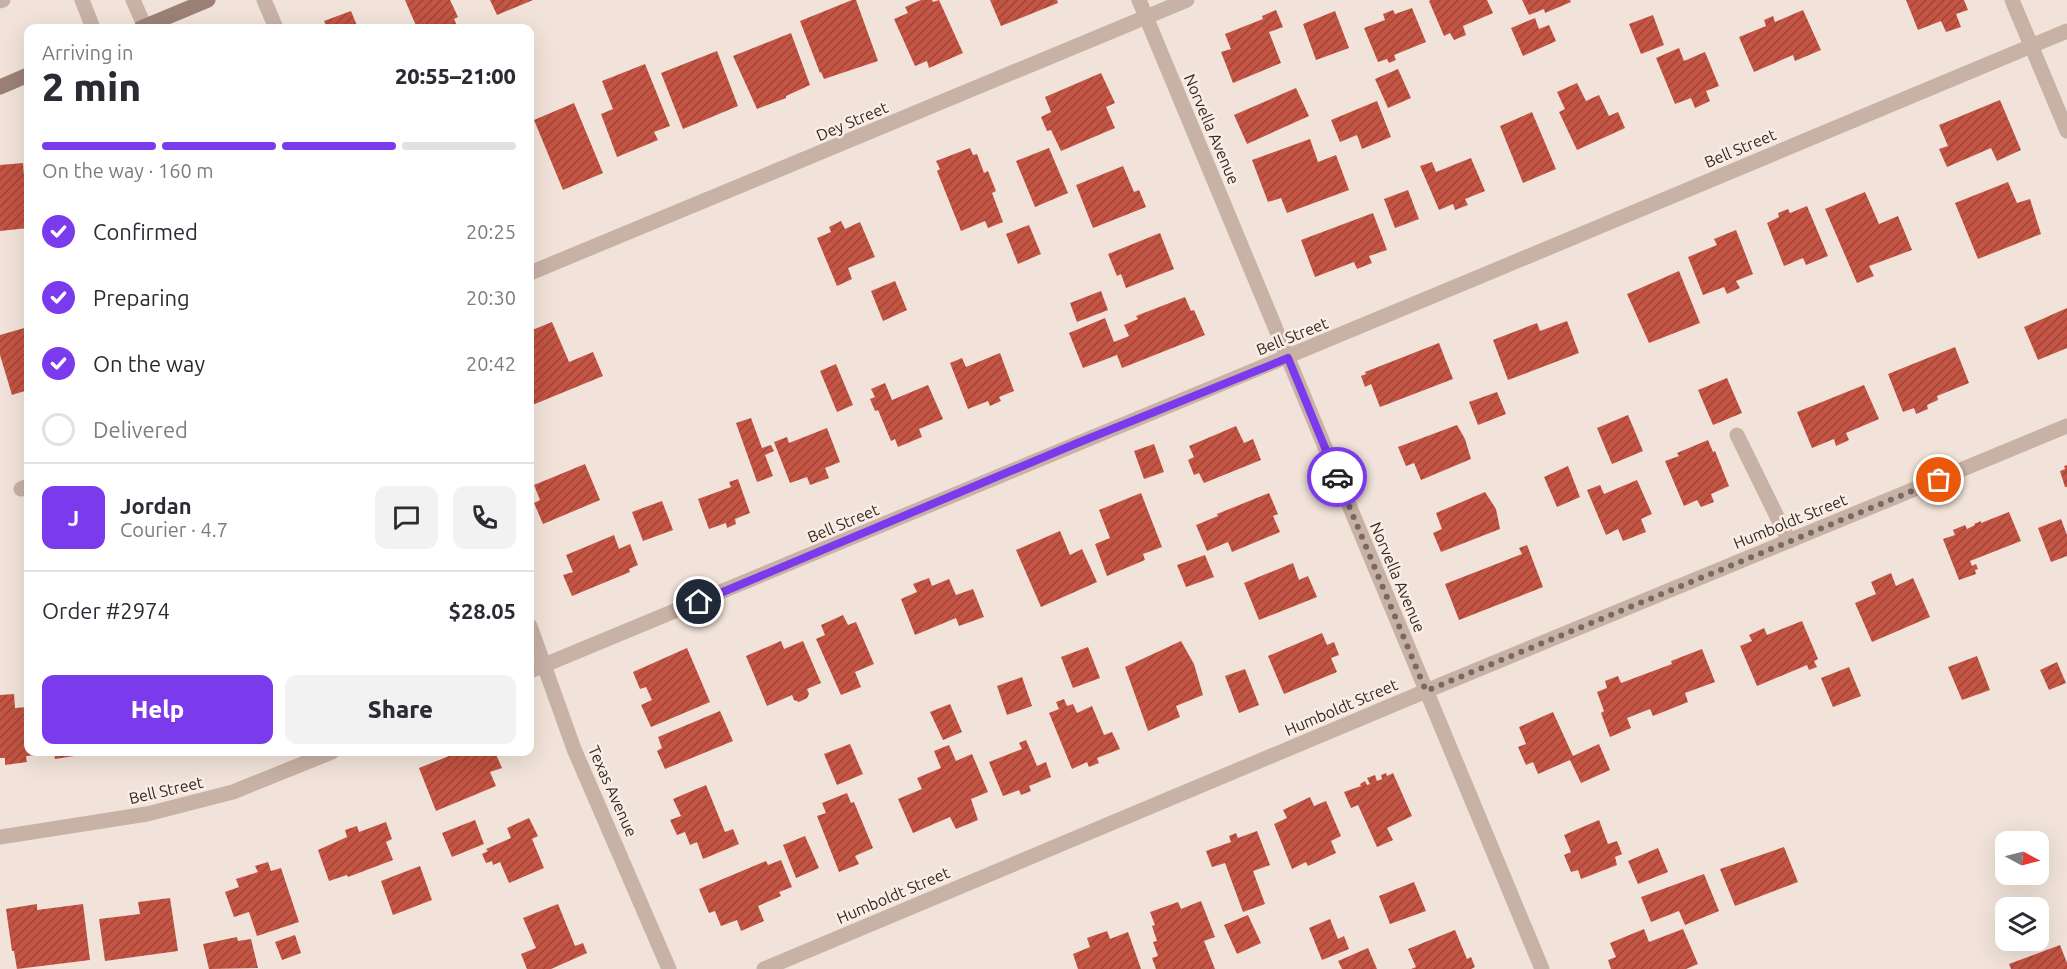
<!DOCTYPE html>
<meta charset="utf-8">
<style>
:root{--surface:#fff;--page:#f2f2f3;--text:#2b2b33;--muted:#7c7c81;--line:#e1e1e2;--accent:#7c3aed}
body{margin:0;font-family:Ubuntu,sans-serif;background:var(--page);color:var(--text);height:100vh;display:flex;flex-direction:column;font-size:22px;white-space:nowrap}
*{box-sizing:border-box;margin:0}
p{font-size:20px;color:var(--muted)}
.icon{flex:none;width:33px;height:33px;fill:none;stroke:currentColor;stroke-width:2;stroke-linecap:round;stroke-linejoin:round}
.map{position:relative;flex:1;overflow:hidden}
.side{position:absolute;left:24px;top:24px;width:510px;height:732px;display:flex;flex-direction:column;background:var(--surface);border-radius:12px;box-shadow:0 6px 24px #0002}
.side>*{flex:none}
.needle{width:39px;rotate:97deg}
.controls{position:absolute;left:1995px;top:831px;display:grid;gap:12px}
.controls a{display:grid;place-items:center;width:54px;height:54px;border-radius:12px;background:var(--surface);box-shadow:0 6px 24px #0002;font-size:30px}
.pin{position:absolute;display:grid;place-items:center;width:51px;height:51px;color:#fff;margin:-26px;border:3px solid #fff;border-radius:50%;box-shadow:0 2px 6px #0007}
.courier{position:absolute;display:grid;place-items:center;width:60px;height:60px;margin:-30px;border:4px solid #7c3aed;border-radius:50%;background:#fff;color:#222;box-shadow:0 2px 8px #0007}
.headline em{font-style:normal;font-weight:800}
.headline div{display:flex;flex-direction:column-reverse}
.headline{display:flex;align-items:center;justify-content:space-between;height:102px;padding:0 18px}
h1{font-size:39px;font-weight:800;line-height:45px}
.bar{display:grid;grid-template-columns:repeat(4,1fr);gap:9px 6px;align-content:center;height:72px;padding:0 18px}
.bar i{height:8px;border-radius:4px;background:var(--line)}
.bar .active{background:var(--accent)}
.bar p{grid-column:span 4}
.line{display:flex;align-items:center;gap:15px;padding:0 18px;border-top:2px solid var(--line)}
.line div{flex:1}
.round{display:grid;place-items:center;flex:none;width:63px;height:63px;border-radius:12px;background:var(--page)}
ol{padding:0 18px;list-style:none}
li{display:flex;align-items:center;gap:18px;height:66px}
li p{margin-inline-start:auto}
li .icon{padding:6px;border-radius:50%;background:var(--accent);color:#fff;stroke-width:4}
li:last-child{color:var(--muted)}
li i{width:33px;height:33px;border:3px solid var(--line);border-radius:50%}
.cta{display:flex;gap:12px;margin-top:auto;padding:12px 18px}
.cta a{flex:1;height:69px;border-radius:12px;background:var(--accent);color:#fff;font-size:24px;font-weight:800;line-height:69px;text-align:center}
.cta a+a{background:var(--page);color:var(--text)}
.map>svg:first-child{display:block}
</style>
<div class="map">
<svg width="2067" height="969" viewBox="0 0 2067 969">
<defs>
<pattern id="building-hatch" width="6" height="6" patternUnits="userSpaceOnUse" patternTransform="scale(1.5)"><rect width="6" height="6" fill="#c45443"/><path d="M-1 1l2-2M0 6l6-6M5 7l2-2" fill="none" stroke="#a04638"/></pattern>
</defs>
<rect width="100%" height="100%" fill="#f1e3d9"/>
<g fill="url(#building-hatch)">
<polygon points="405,0 450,0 458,17 454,19 458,28 417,28"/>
<polygon points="490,0 533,0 497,15"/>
<polygon points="852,0 856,0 878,61 824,79 821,72 820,73 800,21"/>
<polygon points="921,0 932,0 933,2 939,0 963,53 929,68 927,61 915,66 894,19 908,13 905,7"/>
<polygon points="990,0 1057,0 1058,3 1001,26"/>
<polygon points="1431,0 1487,0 1493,13 1463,26 1466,35 1454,40 1450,33 1444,36 1429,1"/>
<polygon points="1522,0 1570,0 1571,2 1545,13 1544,9 1529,15"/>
<polygon points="1906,0 1964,0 1968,10 1956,14 1961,27 1946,32 1941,21 1918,30"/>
<polygon points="1412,8 1426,42 1394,55 1396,60 1389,63 1387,59 1378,62 1364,28 1385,20 1383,14 1393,10 1395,14"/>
<polygon points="1276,10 1283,27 1269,32 1281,63 1233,83 1221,52 1231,49 1225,34 1263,19 1262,16"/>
<polygon points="1803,10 1821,50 1795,61 1793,55 1754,72 1739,37 1766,26 1764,20 1773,16 1775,22"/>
<polygon points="351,11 358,28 327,28 324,21"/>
<polygon points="1335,11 1349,48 1316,60 1303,24"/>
<polygon points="1653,15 1664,45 1641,54 1629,24"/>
<polygon points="1535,18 1539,29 1549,25 1556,41 1523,56 1511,28"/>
<polygon points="791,33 810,85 786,96 786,98 757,109 733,56"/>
<polygon points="1679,48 1684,61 1705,52 1719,86 1706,91 1710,101 1695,108 1691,98 1675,104 1656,58"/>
<polygon points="717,51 738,106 683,129 661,73"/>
<polygon points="645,64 670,126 654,132 658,140 617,157 601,114 613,109 602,81"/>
<polygon points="1398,69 1411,98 1388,108 1375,79"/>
<polygon points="1101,73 1115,103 1106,107 1115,128 1061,151 1051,130 1047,131 1041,117 1051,112 1045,97"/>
<polygon points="1577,83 1586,101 1599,95 1609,116 1618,112 1625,128 1577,150 1559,112 1565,109 1557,92"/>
<polygon points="1296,88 1309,116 1247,144 1234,115"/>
<polygon points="2000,100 2021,150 1997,161 1991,148 1947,167 1939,149 1948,146 1939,125"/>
<polygon points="1377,101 1391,137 1362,149 1357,135 1340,142 1331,120"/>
<polygon points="574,103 603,173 563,190 534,120"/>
<polygon points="1532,112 1556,169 1523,183 1500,126"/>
<polygon points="1310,139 1318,162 1336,155 1349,190 1287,213 1281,198 1268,202 1252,160"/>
<polygon points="970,148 973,155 977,154 984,173 988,171 996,191 992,193 1003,222 988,228 985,221 961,231 937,171 940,169 936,161"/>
<polygon points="1049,148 1068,193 1035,207 1016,161"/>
<polygon points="1471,158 1485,191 1465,199 1468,205 1455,210 1453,204 1439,210 1420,166 1432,162 1436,172"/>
<polygon points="23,163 28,228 0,231 0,165"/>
<polygon points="1123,166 1134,192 1139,190 1146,207 1093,228 1076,185"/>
<polygon points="2008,182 2017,203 2030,199 2041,234 1978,259 1955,203"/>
<polygon points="1408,190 1419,219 1395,228 1384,199"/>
<polygon points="1865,192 1879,224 1898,216 1912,250 1869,266 1874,276 1857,283 1825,209"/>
<polygon points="1807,206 1828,256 1806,265 1803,258 1784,266 1767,223 1779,217 1778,213 1788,209 1790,213"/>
<polygon points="1373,213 1387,250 1369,256 1372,263 1357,269 1354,262 1315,277 1301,240"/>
<polygon points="841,221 845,229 860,222 875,257 848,268 852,279 837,286 817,238 831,232 829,227"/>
<polygon points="1029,225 1041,254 1018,264 1006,234"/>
<polygon points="1736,230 1753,274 1736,281 1740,288 1727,294 1724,287 1703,295 1688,257 1717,245 1714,239"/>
<polygon points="1160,233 1174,269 1126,288 1121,274 1117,276 1108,254"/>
<polygon points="1679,271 1700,323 1649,343 1627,294"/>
<polygon points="895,281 907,310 883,321 871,291"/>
<polygon points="1101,291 1108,310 1077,322 1070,303"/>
<polygon points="1185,297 1191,311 1194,310 1205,335 1122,368 1117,355 1083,368 1069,333 1105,318 1114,342 1129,336 1124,325 1138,319 1136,316"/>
<polygon points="2067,308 2067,348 2038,360 2024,327"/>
<polygon points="1567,321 1579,353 1508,380 1493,340 1537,323 1540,331"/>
<polygon points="552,322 569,362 593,352 603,376 530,406 530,331"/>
<polygon points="28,327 28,390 12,395 0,355 0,335"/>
<polygon points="1439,343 1453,379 1380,407 1371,384 1365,387 1361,376 1366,374 1365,372"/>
<polygon points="1955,347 1969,383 1937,396 1938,400 1927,405 1928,409 1916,414 1914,408 1903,412 1888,374"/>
<polygon points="1000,353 1014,391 999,397 1001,401 990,406 988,401 968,409 950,363 962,358 966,367"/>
<polygon points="836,364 853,405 837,412 820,371"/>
<polygon points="1727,378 1742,413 1713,425 1698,390"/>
<polygon points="885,383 892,400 928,385 943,419 919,429 922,437 898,447 895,439 891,441 878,410 875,411 870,399 875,397 871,389"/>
<polygon points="1864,385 1879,419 1846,433 1849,440 1836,446 1834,439 1812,448 1797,412"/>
<polygon points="1497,392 1506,414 1478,425 1469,402"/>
<polygon points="1628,415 1643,451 1612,464 1597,428"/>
<polygon points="751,418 762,448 771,445 774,451 765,455 773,476 757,482 736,423"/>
<polygon points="1457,425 1465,439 1471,459 1421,480 1414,463 1406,466 1398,447"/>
<polygon points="1236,426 1244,443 1253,439 1261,460 1204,483 1199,473 1194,475 1188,460 1194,457 1189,446"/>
<polygon points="827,428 840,462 825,468 829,478 810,485 807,477 790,483 774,442 787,437 789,443"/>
<polygon points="1708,440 1713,452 1715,451 1729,486 1711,494 1714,502 1701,507 1697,500 1684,506 1665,461 1679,456 1677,453"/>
<polygon points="1154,444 1164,472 1144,479 1134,451"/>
<polygon points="585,464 600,500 543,524 534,503 540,500 534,485"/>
<polygon points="2067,465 2067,487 2065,487 2060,471 2065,469 2064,466"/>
<polygon points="1568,466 1580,497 1557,507 1544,477"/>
<polygon points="738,479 750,513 735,519 736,524 727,528 726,523 709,529 698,499 731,487 729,482"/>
<polygon points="1637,480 1652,514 1641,519 1646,532 1623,541 1618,529 1606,535 1587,490 1600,485 1604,494"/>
<polygon points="1485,492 1496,509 1500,529 1441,552 1433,533 1442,529 1436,513"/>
<polygon points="1141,493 1162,547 1143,554 1145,560 1107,576 1095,544 1110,538 1099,510"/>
<polygon points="1269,493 1278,514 1273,516 1280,532 1232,552 1228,542 1207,551 1196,525 1218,516 1217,514"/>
<polygon points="662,501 673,530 643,541 632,512"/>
<polygon points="2009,512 2021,541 1970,561 1972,566 1976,564 1978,569 1975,570 1976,574 1959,580 1943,539 1955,535 1953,530 1965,525 1967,529 1975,525 1974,524 1981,521 1981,523"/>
<polygon points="2061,519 2067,535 2067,556 2051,562 2038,528"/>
<polygon points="1060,531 1070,555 1082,549 1097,582 1041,607 1016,550"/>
<polygon points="614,535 619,549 630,544 638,565 629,569 630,572 572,596 563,575 573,572 566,555"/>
<polygon points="1527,545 1543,587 1459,620 1445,584 1522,554 1519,548"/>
<polygon points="1205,555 1214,577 1186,587 1177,565"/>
<polygon points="1293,563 1299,580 1308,576 1317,597 1259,620 1244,583"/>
<polygon points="1891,573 1896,586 1913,578 1930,617 1872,642 1855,603 1876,594 1871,582"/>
<polygon points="929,578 932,586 949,579 956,595 973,589 984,617 959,626 956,618 915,635 901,599 917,592 913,584"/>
<polygon points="843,615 848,625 856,622 874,664 855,672 861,687 841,695 816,639 825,635 821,625"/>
<polygon points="1802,621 1818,659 1814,661 1817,667 1809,670 1807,665 1757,686 1740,646 1752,641 1749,635 1764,628 1767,635"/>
<polygon points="1322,633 1327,645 1334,642 1339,655 1331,658 1337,672 1284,694 1268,656"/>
<polygon points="781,641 784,649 803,641 821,683 807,689 809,694 807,698 799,702 794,700 792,695 767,706 746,656"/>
<polygon points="1181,641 1194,664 1203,695 1176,706 1180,717 1148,731 1125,667"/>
<polygon points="1088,647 1100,678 1073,688 1061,657"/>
<polygon points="687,648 710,702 651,727 641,705 652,700 646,687 640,689 633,672"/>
<polygon points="1702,649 1715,682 1685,693 1688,702 1653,716 1650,709 1627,718 1631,728 1610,737 1601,713 1604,711 1597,692 1607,688 1605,681 1618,676 1621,683 1672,664 1671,661"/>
<polygon points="1977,656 1990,690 1962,700 1948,667"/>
<polygon points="2057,662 2066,683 2049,690 2040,670"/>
<polygon points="1849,667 1861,696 1833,707 1821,678"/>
<polygon points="1245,669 1259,705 1239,713 1225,676"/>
<polygon points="1022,677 1032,706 1007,715 997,686"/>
<polygon points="14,694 15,708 28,707 28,752 41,752 41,755 26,756 27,762 5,765 5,758 0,758 0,695"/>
<polygon points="1064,699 1067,706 1073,704 1077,713 1092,706 1104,735 1112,732 1120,749 1097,758 1099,763 1089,767 1087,762 1072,769 1049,713 1059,709 1056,702"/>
<polygon points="950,704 962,732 943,740 930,712"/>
<polygon points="720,711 733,741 665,769 657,751 662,748 658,737"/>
<polygon points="1553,712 1573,756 1599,744 1610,770 1581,783 1570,760 1538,774 1533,762 1526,765 1518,747 1526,744 1519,727"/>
<polygon points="1026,740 1037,766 1046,762 1051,777 1029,786 1031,791 1021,795 1019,790 1003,796 989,762 1022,749 1019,743"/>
<polygon points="850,744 863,774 837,785 824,754"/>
<polygon points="949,745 956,761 972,754 988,792 971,799 978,820 956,829 950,817 913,833 898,799 922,789 917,778 941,768 934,751"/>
<polygon points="54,752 93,752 93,753 55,759"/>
<polygon points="459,752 495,752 502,768 490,772 496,786 436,811 419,768"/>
<polygon points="1386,773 1387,776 1393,773 1412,816 1387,828 1393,840 1377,847 1358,805 1351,808 1344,792 1361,786 1360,784 1365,781 1367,785 1370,784 1367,778 1375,775 1377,781 1382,779 1381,775"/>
<polygon points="706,785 725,832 733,829 739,844 703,859 697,842 690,845 685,832 677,835 670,820 681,816 673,799"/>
<polygon points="847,793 851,803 854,802 873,848 855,856 859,864 839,872 817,816 826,813 822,803"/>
<polygon points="1310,797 1314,806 1326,801 1341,836 1331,841 1336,853 1308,866 1306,862 1292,869 1274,824 1287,818 1283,810"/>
<polygon points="529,818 538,836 532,839 544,868 509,883 500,862 493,865 492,861 486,863 482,854 488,851 486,849 511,838 507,828"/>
<polygon points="475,820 484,844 452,857 442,833"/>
<polygon points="1599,820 1608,844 1617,841 1622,854 1615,857 1617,865 1581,879 1578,870 1571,872 1564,855 1571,852 1564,835"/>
<polygon points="386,822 392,839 386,842 393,860 348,877 347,875 329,881 318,850 347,837 345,830 357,826 359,832"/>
<polygon points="1257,831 1270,865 1253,871 1265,904 1243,912 1225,863 1212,867 1206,851 1231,842 1229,836 1236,833 1238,838"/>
<polygon points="805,836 819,868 796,878 783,845"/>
<polygon points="1784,847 1798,882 1735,906 1720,869"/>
<polygon points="1658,848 1668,872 1638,884 1628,861"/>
<polygon points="781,860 792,887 779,892 781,896 758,906 764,921 741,931 737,920 721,926 715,911 709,913 699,889 766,861 768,865"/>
<polygon points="268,862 271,871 281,868 299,922 257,936 249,912 234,917 225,892 239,887 236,879 258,872 255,866"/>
<polygon points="420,866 432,900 393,915 381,881"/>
<polygon points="1704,874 1719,911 1685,925 1679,911 1651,922 1641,897"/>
<polygon points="1414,882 1426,911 1390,924 1379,896"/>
<polygon points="170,898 178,951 105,961 99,919 140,914 138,902"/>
<polygon points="1201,901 1215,937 1204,941 1215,969 1156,969 1152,958 1158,956 1153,942 1157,941 1152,926 1155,925 1150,912 1178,902 1181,909"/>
<polygon points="37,904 37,910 83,904 90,960 17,969 14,951 12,951 6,909"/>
<polygon points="558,904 575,946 583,943 587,953 551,969 527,969 521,954 536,948 523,918"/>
<polygon points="1248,915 1261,943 1237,954 1224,925"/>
<polygon points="1330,919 1338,939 1344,936 1349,949 1322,960 1309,928"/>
<polygon points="1644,929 1649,942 1683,929 1698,964 1686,969 1611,969 1608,960 1616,957 1610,943"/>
<polygon points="1455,930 1467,959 1471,957 1475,967 1471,969 1411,969 1416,967 1408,949"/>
<polygon points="1107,931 1110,939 1128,932 1141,969 1078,969 1073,954 1090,947 1087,938"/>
<polygon points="295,935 301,953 282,960 275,942"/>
<polygon points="237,937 238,941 251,939 258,968 209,969 203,944"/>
<polygon points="2060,945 2067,963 2067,969 2011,969 2009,964"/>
<polygon points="1368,948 1377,969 1342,969 1338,961"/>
</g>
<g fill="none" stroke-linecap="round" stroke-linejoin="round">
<g stroke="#c8b1a5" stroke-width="15">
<polyline points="82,0 93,28"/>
<polyline points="133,0 145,27"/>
<polyline points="0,1 3,0"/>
<polyline points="1737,435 1789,541"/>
</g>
<g stroke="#c8b1a5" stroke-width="15">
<polyline points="264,0 276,28"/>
<polyline points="1139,0 1542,969"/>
<polyline points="2012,0 2067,131"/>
<polyline points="530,273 1187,0"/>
<polyline points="21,489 28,486"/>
<polyline points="530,626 574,749 669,969"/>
<path d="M 530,671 C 1043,460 1555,245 2067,31"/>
<polyline points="0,837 147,814 233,792 332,752"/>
<polyline points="764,969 1426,691 2067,426"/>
</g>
<g stroke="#9c8076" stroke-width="15">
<polyline points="141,28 208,0"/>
<polyline points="0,87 28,75"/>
</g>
</g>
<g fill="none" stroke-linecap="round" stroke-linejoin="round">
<polyline stroke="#766a65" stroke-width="6" stroke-dasharray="0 10.8" points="1337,477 1426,691 1939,480"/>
<polyline stroke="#7c3aed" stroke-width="8" points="699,602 1075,444 1288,358 1337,477"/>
</g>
<g text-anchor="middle" stroke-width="5" stroke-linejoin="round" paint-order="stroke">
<g font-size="16" fill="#342926" stroke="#f9ede5">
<text transform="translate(852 121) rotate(-23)" y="6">Dey Street</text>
<text transform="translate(1212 129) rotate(67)" y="6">Norvella Avenue</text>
<text transform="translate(1740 148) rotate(-23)" y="6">Bell Street</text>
<text transform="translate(1292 336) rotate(-22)" y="6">Bell Street</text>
<text transform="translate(1790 521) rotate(-22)" y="6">Humboldt Street</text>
<text transform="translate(843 523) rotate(-23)" y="6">Bell Street</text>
<text transform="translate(1398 577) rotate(67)" y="6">Norvella Avenue</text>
<text transform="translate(1341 707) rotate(-23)" y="6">Humboldt Street</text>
<text transform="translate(166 790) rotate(-13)" y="6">Bell Street</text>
<text transform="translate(613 791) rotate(66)" y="6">Texas Avenue</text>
<text transform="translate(893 895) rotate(-23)" y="6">Humboldt Street</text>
</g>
</g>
</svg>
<div class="controls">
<a><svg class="needle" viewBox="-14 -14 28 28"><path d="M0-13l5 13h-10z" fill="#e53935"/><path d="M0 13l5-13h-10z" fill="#7c7c81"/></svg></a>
<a><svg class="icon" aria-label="layers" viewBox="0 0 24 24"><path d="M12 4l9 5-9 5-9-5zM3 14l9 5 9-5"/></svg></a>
</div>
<div class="pin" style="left:1939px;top:480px;background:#ea580c"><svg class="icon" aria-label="bag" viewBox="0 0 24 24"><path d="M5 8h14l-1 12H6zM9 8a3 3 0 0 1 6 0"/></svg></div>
<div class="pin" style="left:699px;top:602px;background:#1f2937"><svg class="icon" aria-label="home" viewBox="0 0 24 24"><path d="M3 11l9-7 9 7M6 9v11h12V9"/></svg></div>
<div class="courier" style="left:1337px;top:477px"><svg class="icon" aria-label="car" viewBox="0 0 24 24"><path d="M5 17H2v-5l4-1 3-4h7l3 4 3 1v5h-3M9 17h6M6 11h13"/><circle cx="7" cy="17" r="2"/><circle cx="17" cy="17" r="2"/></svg></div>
<section class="side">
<div class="headline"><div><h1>2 min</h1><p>Arriving in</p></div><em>20:55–21:00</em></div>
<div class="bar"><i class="active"></i><i class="active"></i><i class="active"></i><i></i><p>On the way · 160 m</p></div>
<ol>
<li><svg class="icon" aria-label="check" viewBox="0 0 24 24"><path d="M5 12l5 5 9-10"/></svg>Confirmed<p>20:25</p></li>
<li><svg class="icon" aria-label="check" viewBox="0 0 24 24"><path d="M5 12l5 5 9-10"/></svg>Preparing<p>20:30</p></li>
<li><svg class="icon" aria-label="check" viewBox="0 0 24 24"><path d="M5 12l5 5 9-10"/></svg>On the way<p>20:42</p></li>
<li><i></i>Delivered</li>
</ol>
<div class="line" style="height:108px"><b class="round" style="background:var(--accent);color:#fff">J</b><div><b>Jordan</b><p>Courier · 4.7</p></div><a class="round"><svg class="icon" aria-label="chat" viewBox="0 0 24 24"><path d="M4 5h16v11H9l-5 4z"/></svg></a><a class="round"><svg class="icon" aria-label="phone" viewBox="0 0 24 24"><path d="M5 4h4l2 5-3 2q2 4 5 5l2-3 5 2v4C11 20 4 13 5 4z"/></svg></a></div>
<div class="line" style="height:78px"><div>Order #2974</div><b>$28.05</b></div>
<div class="cta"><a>Help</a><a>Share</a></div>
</section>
</div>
